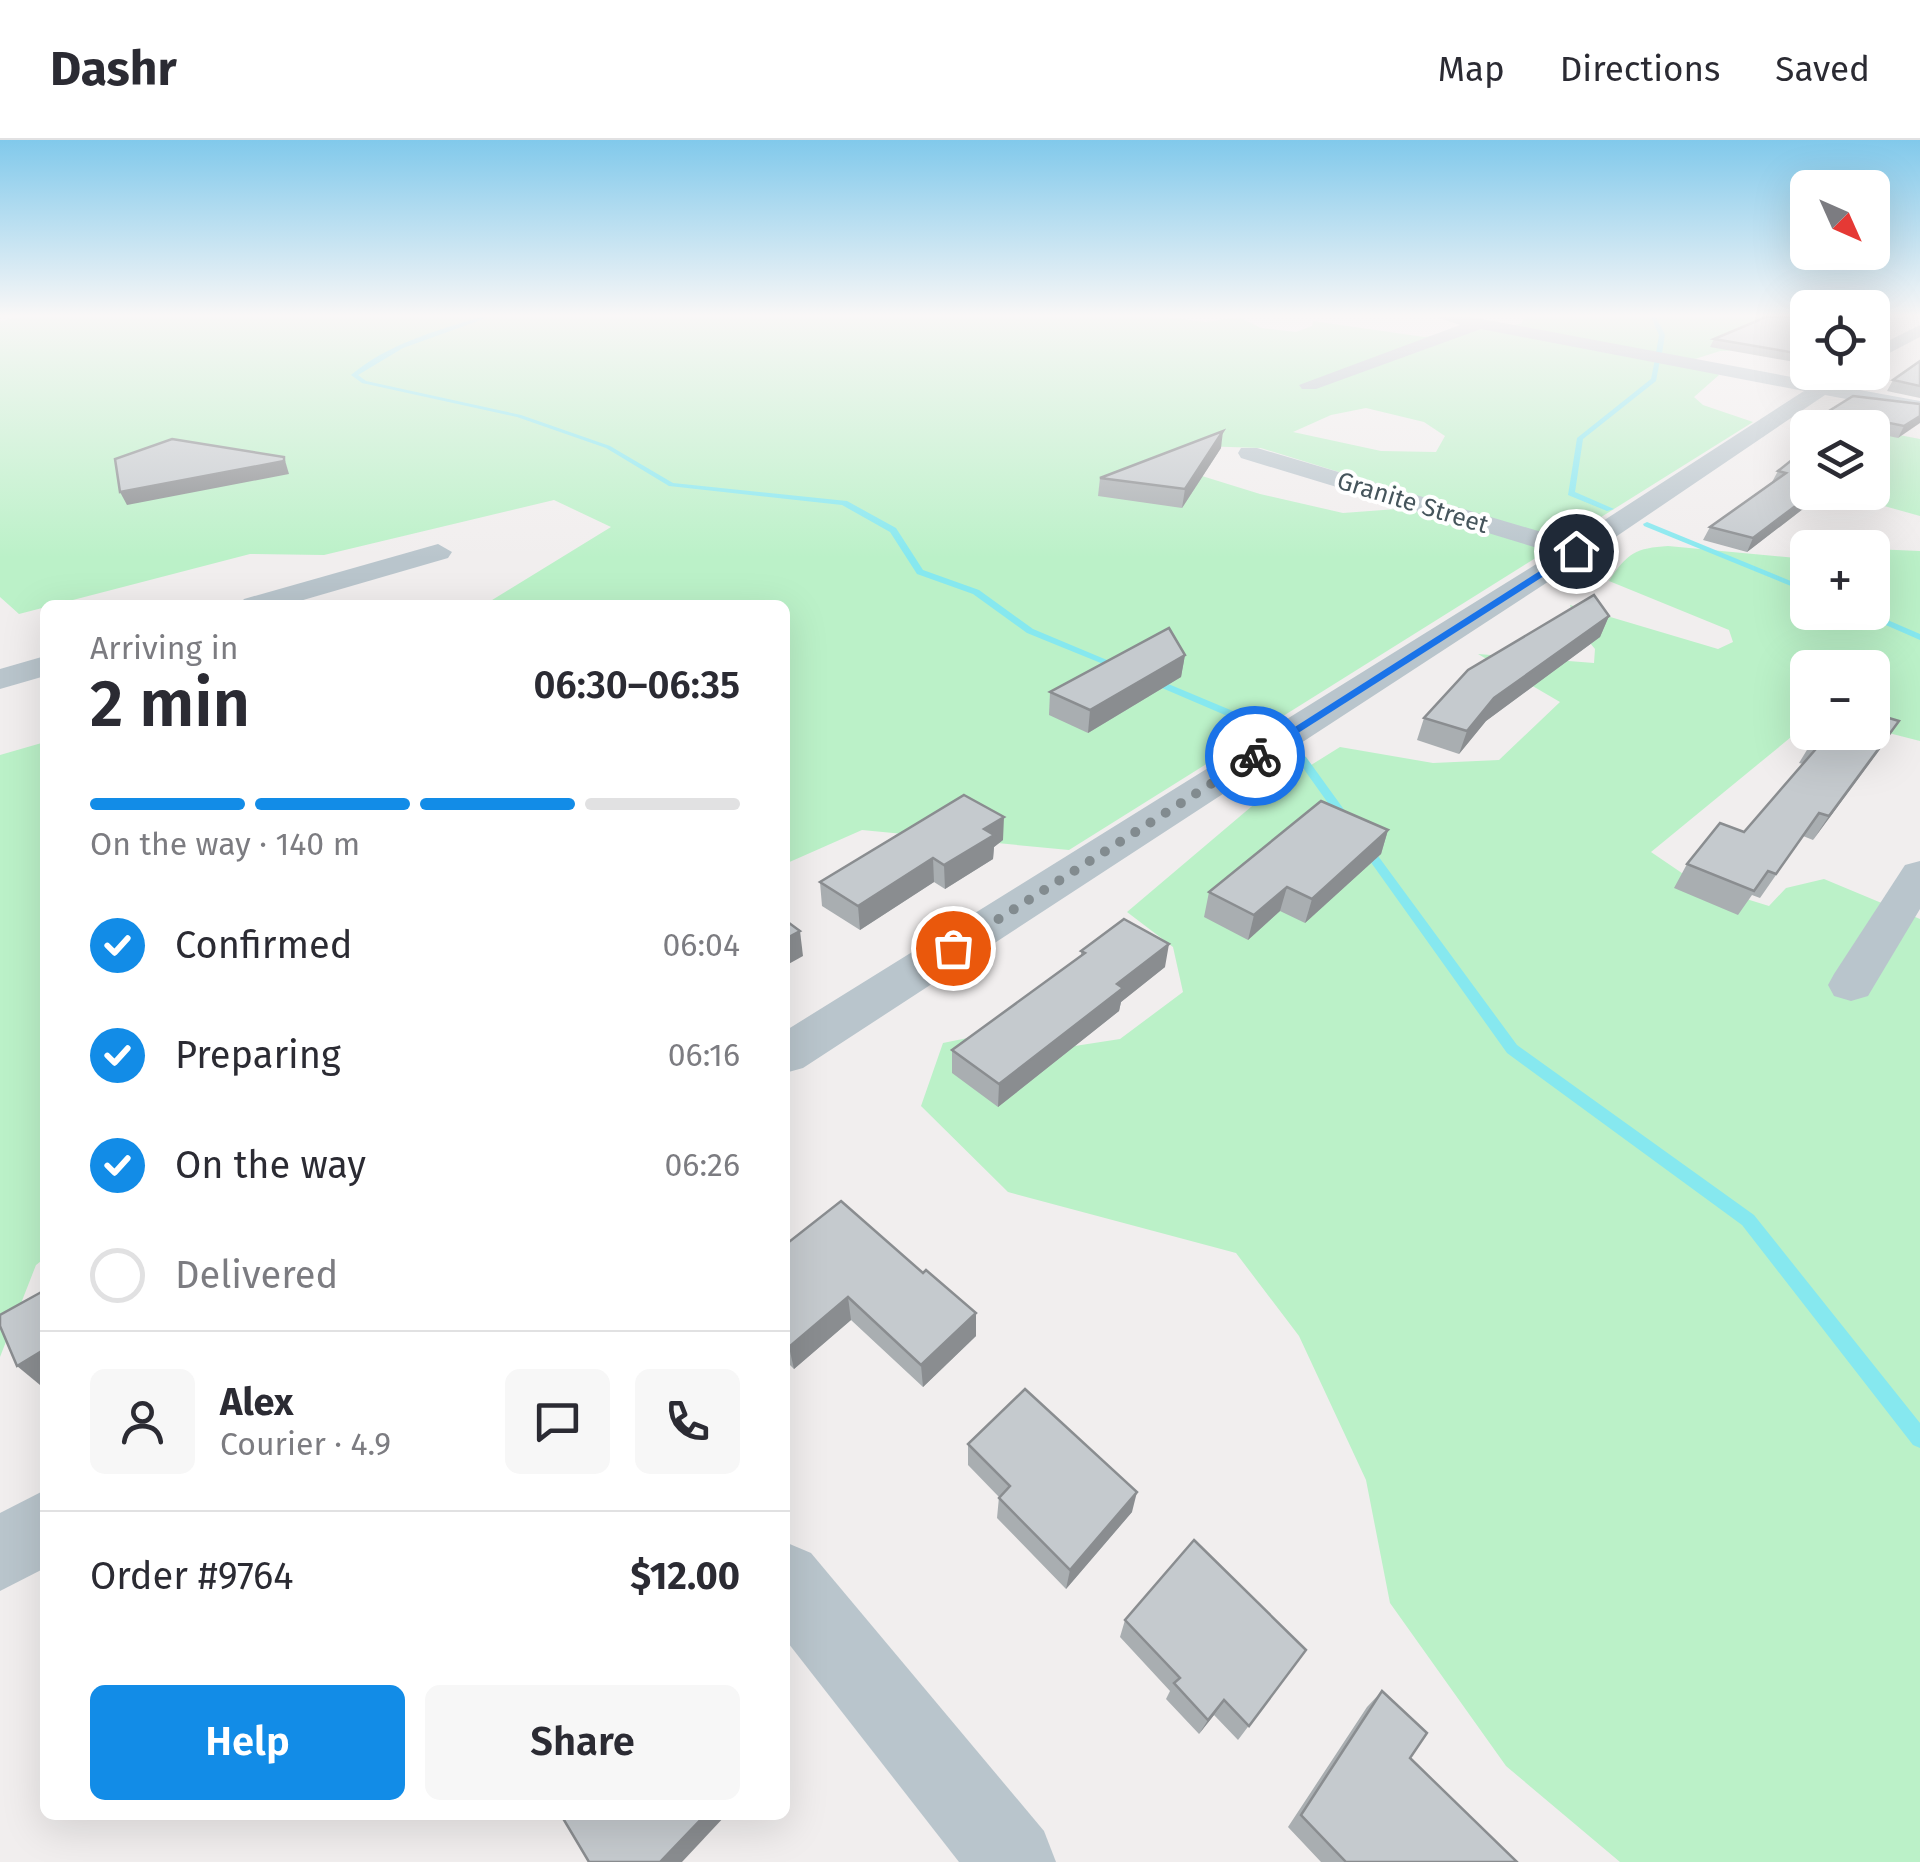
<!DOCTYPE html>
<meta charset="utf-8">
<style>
:root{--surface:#fff;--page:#f7f7f7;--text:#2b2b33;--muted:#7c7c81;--line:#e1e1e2;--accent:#128ce7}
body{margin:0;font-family:"Fira Sans",sans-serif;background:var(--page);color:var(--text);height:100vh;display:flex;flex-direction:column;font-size:38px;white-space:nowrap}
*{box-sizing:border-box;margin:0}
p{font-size:32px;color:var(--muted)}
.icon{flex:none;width:55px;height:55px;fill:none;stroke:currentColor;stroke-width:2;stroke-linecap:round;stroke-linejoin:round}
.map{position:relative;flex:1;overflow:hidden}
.details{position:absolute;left:40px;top:460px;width:750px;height:1220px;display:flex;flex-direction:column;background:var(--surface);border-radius:15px;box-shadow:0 10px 40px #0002}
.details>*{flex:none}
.needle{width:65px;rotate:135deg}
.fabs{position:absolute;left:1790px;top:30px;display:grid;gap:20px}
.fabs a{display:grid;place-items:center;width:100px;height:100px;border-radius:15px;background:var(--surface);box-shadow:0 10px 40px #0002;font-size:50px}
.pin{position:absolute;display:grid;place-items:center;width:85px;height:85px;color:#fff;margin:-42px;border:5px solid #fff;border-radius:50%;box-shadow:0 2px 10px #0007}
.courier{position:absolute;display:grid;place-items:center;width:100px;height:100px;margin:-50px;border:8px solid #1a73e8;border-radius:50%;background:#fff;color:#222;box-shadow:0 2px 12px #0007}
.headline em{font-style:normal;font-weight:600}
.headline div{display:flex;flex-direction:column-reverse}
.headline{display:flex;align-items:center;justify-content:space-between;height:170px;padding:0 50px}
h1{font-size:65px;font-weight:600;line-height:75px}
.bar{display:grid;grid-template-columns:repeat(4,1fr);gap:15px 10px;align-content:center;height:120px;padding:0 50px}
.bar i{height:12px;border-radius:8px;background:var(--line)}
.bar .selected{background:var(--accent)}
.bar p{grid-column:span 4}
.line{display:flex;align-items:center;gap:25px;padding:0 50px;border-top:2px solid var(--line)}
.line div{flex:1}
.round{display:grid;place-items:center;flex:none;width:105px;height:105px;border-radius:15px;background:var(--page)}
ol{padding:0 50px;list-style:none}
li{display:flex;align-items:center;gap:30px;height:110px}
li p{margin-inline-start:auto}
li .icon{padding:10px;border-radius:50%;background:var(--accent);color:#fff;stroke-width:4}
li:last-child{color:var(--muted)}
li i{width:55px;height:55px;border:5px solid var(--line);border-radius:50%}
.action{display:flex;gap:20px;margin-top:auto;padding:20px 50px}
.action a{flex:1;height:115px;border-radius:15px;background:var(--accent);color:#fff;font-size:40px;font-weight:600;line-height:115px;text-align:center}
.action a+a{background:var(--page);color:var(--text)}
header{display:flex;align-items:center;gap:60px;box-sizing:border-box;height:140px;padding:0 50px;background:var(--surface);border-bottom:2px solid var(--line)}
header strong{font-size:48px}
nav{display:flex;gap:55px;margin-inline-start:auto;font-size:35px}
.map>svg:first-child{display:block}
</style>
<header>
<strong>Dashr</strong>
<nav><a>Map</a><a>Directions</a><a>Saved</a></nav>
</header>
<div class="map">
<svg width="1920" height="1722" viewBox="0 0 1920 1722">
<rect width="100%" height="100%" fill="#f1eeee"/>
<g fill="#bbf1c8" fill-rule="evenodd">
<path d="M 21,177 L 1167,177 L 1206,182 L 1239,177 L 1261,188 L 1296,192 L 1312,186 L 1313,181 L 1424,197 L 1521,184 L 1524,177 L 1802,177 L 1808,193 L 1771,209 L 1720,211 L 1695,219 L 1719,235 L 1694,257 L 1703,265 L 1753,282 L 1069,710 L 862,690 L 785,724 L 785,465 L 484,465 L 611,387 L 554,360 L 324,415 L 250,414 L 19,474 L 0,457 L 0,181 ZM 1366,268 L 1424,282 L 1445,296 L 1436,312 L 1381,311 L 1293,292 L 1331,275 ZM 1198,306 L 1261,308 L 1381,345 L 1410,368 L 1343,373 L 1260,354 L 1173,327 Z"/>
<polygon points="1873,290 1920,299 1920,376 1877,364 1871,357 1875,351"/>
<path d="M 1668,406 L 1807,419 L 1808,472 L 1872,472 L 1873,409 L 1920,411 L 1920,601 L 1873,589 L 1872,528 L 1808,528 L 1807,584 L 1651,712 L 1698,744 L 1769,766 L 1786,748 L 1824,739 L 1920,779 L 1920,1722 L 1620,1722 L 1506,1626 L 1390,1463 L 1366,1340 L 1299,1196 L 1236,1113 L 1008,1052 L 921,966 L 943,903 L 992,893 L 1036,912 L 1120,899 L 1183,852 L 1173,807 L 1127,772 L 1271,650 L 1340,607 L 1433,623 L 1499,620 L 1560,562 L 1478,514 L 1594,523 L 1595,509 L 1577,487 L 1570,465 L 1718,509 L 1733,502 L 1729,490 L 1609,441 C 1627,413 1636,408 1668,406 Z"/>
<polygon points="45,602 45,1118 36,1125 0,1217 0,615"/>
</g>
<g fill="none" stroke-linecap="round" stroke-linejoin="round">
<g fill="#86e8ef" fill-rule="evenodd">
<path d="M 481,177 L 489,177 L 403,208 L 358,235 L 366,241 L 521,275 L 610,306 L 673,343 L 847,361 L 896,388 L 923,430 L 979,450 L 1033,489 L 1126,528 L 1118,530 L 1027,493 L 973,454 L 917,434 L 890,392 L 842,365 L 669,346 L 606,308 L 517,277 L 362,243 L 351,235 C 388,204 435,191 481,177 Z"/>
<polygon points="1651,177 1656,177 1665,195 1662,213 1659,215 1656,213 1659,195"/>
<polygon points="1655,219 1660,220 1656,241 1583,299 1575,352 1614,369 1607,371 1568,355 1577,298 1651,239"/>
<polygon points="1647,382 1808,448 1808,453 1644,386 1643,384"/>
<polygon points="1856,472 1869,472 1920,494 1920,500"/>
<polygon points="1148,538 1154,538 1240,574 1306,617 1353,682 1351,684 1343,684 1298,621 1232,578 1148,542"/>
<polygon points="1366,703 1370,705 1517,905 1754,1075 1920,1283 1920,1308 1913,1305 1742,1085 1507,913 1360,707"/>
</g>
<g fill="#b9c5cc" fill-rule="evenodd">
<polygon points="1436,177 1472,177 1818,242 1832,232 1855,232 1838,246 1920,261 1920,273 1825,255 1586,417 803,928 785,933 785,891 1554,413 1241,318 1238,313 1241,308 1257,308 1572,401 1804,251 1481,189 1316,249 1302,249 1299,245 1460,185"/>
<polygon points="1920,185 1920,197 1872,222 1872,209"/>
<polygon points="438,404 452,412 448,418 286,465 239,465 244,459"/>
<polygon points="45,516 45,536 0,549 0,529"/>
<polygon points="1920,721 1920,769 1868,856 1851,861 1834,856 1828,845 1834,834 1905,725"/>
<polygon points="45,1350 45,1428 0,1451 0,1373"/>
<polygon points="785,1402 811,1413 1044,1691 1056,1722 959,1722 785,1499"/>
</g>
</g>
<g fill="#a9aeb1">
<polygon points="1808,177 1806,224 1710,207 1714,199"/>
<polygon points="1920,221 1920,258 1887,251 1893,240"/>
<polygon points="1920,264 1898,298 1884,295 1872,288 1808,288 1808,352 1825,352 1747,412 1703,400 1710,387 1772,342 1778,331 1804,310 1797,309 1808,284"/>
<polygon points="1221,308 1182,368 1098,356 1100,338"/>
<polygon points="1609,476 1600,497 1486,581 1459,614 1417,600 1424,578"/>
<polygon points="1185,515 1181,537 1088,593 1049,575 1050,552"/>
<polygon points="1899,581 1813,700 1803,696 1760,758 1752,755 1738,775 1674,748 1687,724 1744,692 1803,624 1799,623 1813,600"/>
<polygon points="1388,690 1381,714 1305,783 1280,771 1248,800 1204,777 1209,752"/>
<polygon points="1003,700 994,707 993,719 945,749 934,742 860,790 822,766 820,742"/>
<polygon points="1081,811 1165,827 1121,862 1119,871 998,967 952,933 952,910 1081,816"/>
<polygon points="785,1105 976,1196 923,1247 851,1180 794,1229 785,1220"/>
<polygon points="968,1304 1132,1372 1066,1449 997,1378 999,1357 968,1325"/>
<polygon points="1125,1480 1306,1510 1238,1600 1214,1575 1199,1594 1166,1559 1170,1551 1120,1497"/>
<polygon points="1382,1551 1410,1618 1517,1722 1321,1722 1288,1687 1367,1567"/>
</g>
<g fill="#8a8d90">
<polygon points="1920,276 1920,283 1898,298 1904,286"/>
<polygon points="1890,283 1884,295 1872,305 1872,299"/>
<polygon points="1223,291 1221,308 1182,368 1185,349"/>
<polygon points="284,317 289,334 127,365 120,352"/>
<polygon points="1814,352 1825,352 1747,412 1753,398"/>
<polygon points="1609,476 1600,497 1486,581 1459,614 1467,591 1494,558"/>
<polygon points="1185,515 1181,537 1088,593 1090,570"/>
<polygon points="1899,581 1884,604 1813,700 1829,676"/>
<polygon points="1004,677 1003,700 994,707 993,719 945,749 944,725 984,689"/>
<polygon points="1388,690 1381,714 1305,783 1312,759"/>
<polygon points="933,718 934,742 860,790 858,766"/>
<polygon points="1287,747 1280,771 1248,800 1254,775"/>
<polygon points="800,791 803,816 785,826 785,799"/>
<polygon points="1169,804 1165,827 1121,862 1119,871 998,967 999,944 1117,844"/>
<polygon points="848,1157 851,1180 794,1229 789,1207"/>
<polygon points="976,1173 976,1196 923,1247 921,1225"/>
<polygon points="45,1209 45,1242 40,1245 17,1226"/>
<polygon points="1137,1352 1132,1372 1066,1449 1070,1430"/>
<polygon points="1224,1560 1214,1575 1199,1594 1208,1580"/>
<polygon points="705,1675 726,1675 682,1722 660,1722"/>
</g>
<g fill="#c5cace" stroke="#8a8d90" stroke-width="2.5">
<polygon points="1766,177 1808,177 1808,215 1714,199"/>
<polygon points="1920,221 1920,246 1893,240"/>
<polygon points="1853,256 1920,264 1920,276 1904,286 1890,283 1872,299 1872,288 1814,288 1808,284"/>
<polygon points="1223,291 1185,349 1100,338"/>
<polygon points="172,299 284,317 284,321 120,352 115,319"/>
<polygon points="1808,307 1808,352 1814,352 1753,398 1710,387 1786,333 1778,331"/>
<polygon points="1594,455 1609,476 1494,558 1467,591 1424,578 1468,530"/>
<polygon points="1169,488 1185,515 1090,570 1050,552"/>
<polygon points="1872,573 1899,581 1829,676 1819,673 1776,734 1768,731 1754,751 1687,724 1720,683 1744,692 1821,603 1813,600 1820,592 1872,592"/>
<polygon points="964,655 1004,677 984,689 994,695 944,725 933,718 858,766 820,742"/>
<polygon points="1321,661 1388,690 1312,759 1287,747 1254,775 1209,752"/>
<polygon points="1124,779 1169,804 1117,844 1123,848 999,944 952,910 1085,813 1081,811"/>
<polygon points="785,780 800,791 785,799"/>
<polygon points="841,1061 923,1133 926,1130 976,1173 921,1225 848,1157 789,1207 785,1203 785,1105"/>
<polygon points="45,1150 45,1209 17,1226 0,1186 0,1175"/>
<polygon points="1025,1249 1137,1352 1070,1430 999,1358 1010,1346 968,1304"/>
<polygon points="1194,1400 1306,1510 1249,1586 1224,1560 1208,1580 1174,1543 1180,1538 1125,1480"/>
<polygon points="1382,1551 1427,1593 1410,1618 1517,1722 1346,1722 1301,1675"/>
<polygon points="561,1675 705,1675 660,1722 589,1722"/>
</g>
<linearGradient id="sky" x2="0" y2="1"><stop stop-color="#81c9eb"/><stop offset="0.42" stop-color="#f9f7f7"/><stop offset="1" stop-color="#f9f7f7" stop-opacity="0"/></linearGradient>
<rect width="1920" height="418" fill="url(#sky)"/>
<polygon fill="#1a73e8" points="1576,408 1580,413 1259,618 1249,616"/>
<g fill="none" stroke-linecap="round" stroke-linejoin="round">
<polyline stroke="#828b8f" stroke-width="10" stroke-dasharray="0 18" points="953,808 1255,616"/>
</g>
<g text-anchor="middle" stroke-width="8" stroke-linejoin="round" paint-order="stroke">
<g font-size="25" fill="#46555c" stroke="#fff">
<text transform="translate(1413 362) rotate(17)" y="9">Granite Street</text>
</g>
</g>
</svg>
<div class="fabs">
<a><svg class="needle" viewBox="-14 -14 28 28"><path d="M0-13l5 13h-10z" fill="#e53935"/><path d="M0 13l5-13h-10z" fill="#7c7c81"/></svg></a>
<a><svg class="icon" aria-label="locate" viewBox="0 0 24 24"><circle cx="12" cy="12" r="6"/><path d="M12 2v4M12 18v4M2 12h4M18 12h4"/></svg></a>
<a><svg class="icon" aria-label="layers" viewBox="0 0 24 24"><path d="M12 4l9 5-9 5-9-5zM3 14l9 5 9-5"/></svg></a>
<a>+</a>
<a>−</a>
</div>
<div class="pin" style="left:953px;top:808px;background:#ea580c"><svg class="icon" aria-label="bag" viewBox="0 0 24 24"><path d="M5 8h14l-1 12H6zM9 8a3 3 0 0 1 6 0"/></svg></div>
<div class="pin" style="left:1576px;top:411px;background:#1f2937"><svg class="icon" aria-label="home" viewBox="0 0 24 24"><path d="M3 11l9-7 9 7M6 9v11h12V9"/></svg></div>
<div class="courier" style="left:1255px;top:616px"><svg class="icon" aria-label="bike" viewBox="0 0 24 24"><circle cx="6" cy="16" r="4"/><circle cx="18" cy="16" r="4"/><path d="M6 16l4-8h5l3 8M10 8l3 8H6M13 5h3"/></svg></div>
<section class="details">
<div class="headline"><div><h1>2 min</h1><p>Arriving in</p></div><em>06:30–06:35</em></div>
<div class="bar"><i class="selected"></i><i class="selected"></i><i class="selected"></i><i></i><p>On the way · 140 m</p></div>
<ol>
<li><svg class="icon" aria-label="check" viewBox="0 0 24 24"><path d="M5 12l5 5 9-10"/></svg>Confirmed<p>06:04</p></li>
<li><svg class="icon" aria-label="check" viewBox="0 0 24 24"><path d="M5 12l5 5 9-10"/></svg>Preparing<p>06:16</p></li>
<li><svg class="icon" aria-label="check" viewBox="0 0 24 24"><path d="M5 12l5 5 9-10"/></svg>On the way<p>06:26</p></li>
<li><i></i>Delivered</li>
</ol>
<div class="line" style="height:180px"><a class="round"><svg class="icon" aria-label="person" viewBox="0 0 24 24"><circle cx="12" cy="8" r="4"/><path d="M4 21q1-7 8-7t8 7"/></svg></a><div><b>Alex</b><p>Courier · 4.9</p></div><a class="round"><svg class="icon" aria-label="chat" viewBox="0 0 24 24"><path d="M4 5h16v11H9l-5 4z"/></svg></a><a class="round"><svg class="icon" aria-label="phone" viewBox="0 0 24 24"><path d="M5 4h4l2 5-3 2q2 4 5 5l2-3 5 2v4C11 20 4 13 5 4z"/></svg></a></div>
<div class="line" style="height:130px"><div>Order #9764</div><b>$12.00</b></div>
<div class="action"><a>Help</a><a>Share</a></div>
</section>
</div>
